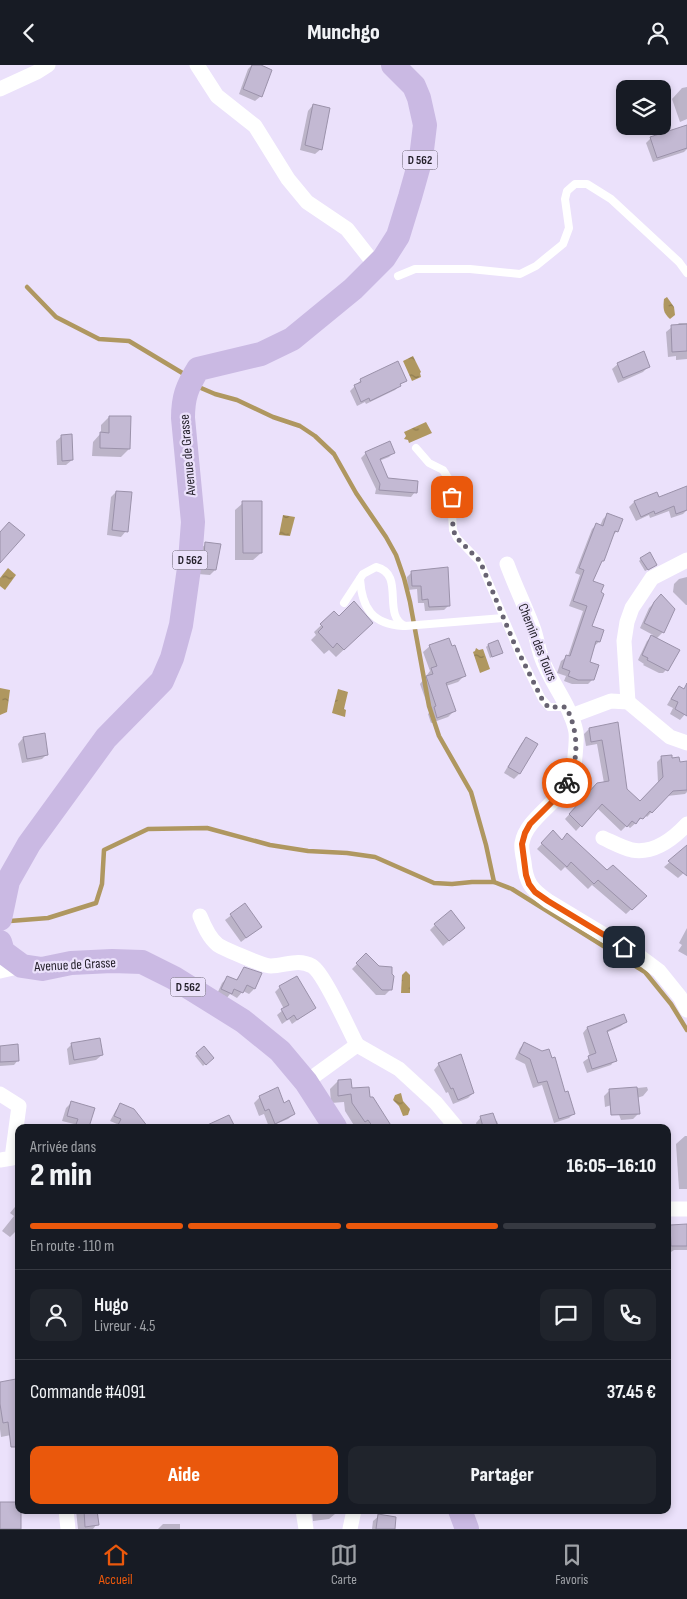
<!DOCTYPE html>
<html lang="fr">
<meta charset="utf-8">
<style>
:root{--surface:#171b24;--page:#20242c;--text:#f1f3f6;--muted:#9ea1a6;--line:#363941;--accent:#ea580c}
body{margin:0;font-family:"Sofia Sans Condensed",sans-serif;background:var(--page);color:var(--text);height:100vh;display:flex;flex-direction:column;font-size:19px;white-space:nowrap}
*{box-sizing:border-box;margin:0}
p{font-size:16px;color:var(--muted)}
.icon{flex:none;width:28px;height:28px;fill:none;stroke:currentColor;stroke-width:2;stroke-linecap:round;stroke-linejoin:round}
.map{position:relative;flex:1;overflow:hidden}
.sheet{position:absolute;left:15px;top:1059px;width:656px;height:390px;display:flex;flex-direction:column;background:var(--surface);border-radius:10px;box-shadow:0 2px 8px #0003}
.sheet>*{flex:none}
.buttons{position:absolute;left:616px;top:15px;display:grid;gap:10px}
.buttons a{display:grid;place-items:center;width:55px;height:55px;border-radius:10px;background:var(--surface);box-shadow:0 2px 8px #0003;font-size:25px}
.pin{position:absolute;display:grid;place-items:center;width:42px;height:42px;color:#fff;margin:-21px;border-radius:10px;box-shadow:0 2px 8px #0006}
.courier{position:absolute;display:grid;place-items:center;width:50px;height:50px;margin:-25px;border:4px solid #ea580c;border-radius:50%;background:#fff;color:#222;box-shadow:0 1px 6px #0007}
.summary em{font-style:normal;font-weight:800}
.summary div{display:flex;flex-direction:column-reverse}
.summary{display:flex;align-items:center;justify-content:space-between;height:85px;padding:0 15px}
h1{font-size:32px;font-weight:800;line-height:38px}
.bar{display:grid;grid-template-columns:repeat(4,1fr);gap:8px 5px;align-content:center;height:60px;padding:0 15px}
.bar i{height:6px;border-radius:4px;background:var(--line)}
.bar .selected{background:var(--accent)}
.bar p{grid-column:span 4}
.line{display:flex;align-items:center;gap:12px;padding:0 15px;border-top:1px solid var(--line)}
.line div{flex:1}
.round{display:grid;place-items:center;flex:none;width:52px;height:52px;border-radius:10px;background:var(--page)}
.primary-button{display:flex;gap:10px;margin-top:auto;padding:10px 15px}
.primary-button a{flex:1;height:58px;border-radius:10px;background:var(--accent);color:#fff;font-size:20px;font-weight:800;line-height:58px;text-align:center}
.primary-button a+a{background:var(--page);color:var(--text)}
header{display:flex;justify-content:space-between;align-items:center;height:65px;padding:0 15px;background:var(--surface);font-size:22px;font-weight:800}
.tab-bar{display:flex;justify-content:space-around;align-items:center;height:70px;border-top:1px solid var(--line);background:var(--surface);font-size:14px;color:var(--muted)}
.tab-bar a{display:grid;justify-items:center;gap:2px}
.tab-bar .selected{color:var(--accent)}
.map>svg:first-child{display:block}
</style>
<header><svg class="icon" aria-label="back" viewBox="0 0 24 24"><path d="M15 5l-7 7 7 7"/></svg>Munchgo<svg class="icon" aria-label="person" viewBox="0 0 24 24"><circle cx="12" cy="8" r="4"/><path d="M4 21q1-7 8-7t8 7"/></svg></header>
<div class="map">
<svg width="687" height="1464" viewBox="0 0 687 1464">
<defs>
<pattern id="water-ripples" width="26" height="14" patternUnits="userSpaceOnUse" patternTransform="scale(1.25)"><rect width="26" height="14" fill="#af9760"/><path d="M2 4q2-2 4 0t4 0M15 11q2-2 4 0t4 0" fill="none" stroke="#8e7b4f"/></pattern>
</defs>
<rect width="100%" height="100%" fill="#ebe1fb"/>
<g fill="url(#water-ripples)">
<path d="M 667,232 L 674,242 L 675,250 L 670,254 C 663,248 663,243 664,234 Z"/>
<polygon points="413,291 421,307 420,308 421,312 412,316 403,296"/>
<polygon points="426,357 432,368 409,378 408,375 404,374 406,371 404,367"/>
<polygon points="283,450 295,452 290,471 279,470"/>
<polygon points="8,503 16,510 5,525 0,521 0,513"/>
<polygon points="476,583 479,585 483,584 490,604 480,608 473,587 475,586"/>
<polygon points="0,623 10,625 7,647 0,650"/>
<polygon points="338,624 348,627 344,644 346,645 345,652 332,648"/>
<polygon points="406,906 410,910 410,928 401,928 402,910"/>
<polygon points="401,1028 403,1036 410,1044 408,1050 403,1051 399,1041 393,1035 395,1030"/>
</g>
<g fill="#0003">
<polygon points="252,0 257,0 261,31 255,36 239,29 248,4"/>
<polygon points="687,22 687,54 680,57 672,34 682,23"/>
<polygon points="313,40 321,84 315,89 300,85 308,46"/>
<polygon points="651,73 687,77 687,84 684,87 653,97 646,78"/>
<polygon points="679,258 687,258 687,294 676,295 676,291 668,292 666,267 672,262 676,261"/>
<polygon points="618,299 649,301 643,307 618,318 612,304"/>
<polygon points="361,315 405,315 395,325 366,339 365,337 357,341 350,326"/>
<polygon points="109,352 129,384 121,392 92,391 93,377 101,368 101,360"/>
<polygon points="62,371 72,395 66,400 57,400 56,376"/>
<polygon points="389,378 393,388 389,392 379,396 387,414 415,427 411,432 375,429 376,424 361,393 366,388"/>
<polygon points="687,422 687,445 683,449 671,453 669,446 650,453 649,450 636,456 629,442 634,437 659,434"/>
<polygon points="116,427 126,466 121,472 107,470 111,432"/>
<polygon points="243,438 261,488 253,495 235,495 235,445"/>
<polygon points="608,449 617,466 611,472 592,517 591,562 602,566 599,577 593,582 588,598 593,614 588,619 572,619 564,616 566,611 557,608 561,596 568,591 583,546 569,541 580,510 575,508 592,464 597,459 600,461 603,454"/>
<polygon points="206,479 215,505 210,510 198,509 200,484"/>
<polygon points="641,494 653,502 645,506 639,496"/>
<polygon points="412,507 449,540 444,545 425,546 424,538 418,538 417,524 408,525 407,512"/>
<polygon points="687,512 687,540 686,540 673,527 674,519 679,514"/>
<polygon points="661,531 663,567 656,574 668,603 663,608 659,608 643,600 644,599 638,595 647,576 653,570 640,563 649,543"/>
<polygon points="334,548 339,552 372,558 336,592 329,585 324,589 311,575 316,570 314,567"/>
<polygon points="488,580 502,587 490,593 486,582"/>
<polygon points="430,581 464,611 458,617 446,621 454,646 448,652 431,658 428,649 430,647 420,619 430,606 423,587"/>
<polygon points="679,622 687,627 687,647 680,655 670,649 673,643 667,640 674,628"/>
<polygon points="617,658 626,724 639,737 658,718 657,697 662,692 671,695 679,699 687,697 687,727 685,729 667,731 647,752 645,750 630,763 627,760 621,766 597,743 576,766 565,754 592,724 604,718 597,679 586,681 584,669 589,664"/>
<polygon points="44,669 47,689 42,694 22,698 18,679 23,673"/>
<polygon points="526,673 536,679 519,709 514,714 504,708 521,679"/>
<polygon points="553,767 561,776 567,769 607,807 645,831 626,849 592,820 588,824 565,802 561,806 537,784"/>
<polygon points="687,782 687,805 678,813 664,802"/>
<polygon points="245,840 260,862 241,877 225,855"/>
<polygon points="435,860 458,868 443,881 430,865"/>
<polygon points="687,863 687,891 678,886 682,880 679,878"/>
<polygon points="366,890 391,924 385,930 376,930 352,904"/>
<polygon points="245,904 260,909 254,924 249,929 243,926 237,933 230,929 226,934 217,929 222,918 228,912 235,916"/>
<polygon points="280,922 314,943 292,959 289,954 282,959 277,950 284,944 275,927"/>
<polygon points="626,956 621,961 606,968 615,995 611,1000 587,1008 583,997 590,992 583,968 587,963"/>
<polygon points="525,978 564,1028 574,1048 569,1053 554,1058 542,1020 533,1023 525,999 515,994 520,983"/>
<polygon points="72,979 102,990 96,995 69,1000 67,984"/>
<polygon points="0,982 18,995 14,1000 0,1001"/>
<polygon points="204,983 212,993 203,1001 195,991"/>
<polygon points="439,999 473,1028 468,1033 453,1039 448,1027 446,1028 434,1005"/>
<polygon points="338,1016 350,1025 369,1033 388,1059 384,1062 355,1062 345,1046 344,1037 331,1038 330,1024"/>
<polygon points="647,1022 648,1025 643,1031 637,1033 638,1049 633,1054 621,1055 615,1039 605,1042 604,1031 609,1026"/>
<polygon points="260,1032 284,1040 294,1049 288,1054 269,1062 264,1049 259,1051 254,1038"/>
<polygon points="71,1038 93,1044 88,1062 73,1062 74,1059 62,1056 66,1043"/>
<polygon points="121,1040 143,1058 139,1062 116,1062 117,1059 110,1056 116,1045"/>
<polygon points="481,1052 497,1056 499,1062 477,1062 476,1058"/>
<polygon points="685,1071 687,1071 687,1124 679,1124 676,1079"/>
<polygon points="19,1137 19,1171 15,1167 10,1172 2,1166 14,1151 10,1148"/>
<polygon points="671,1161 687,1161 687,1185 674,1185 668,1189 668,1164"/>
<polygon points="19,1246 19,1269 15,1250"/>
<polygon points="0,1318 16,1369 1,1372 0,1364"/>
<polygon points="76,1445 99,1445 96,1448 97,1459 93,1464 78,1464"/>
<polygon points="309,1445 334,1445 335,1449 329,1454 313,1456 312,1445"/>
<polygon points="379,1451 393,1464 372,1464 373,1456"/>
<polygon points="163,1459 180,1459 180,1464 158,1464"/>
</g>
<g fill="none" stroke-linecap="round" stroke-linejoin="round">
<g stroke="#af9760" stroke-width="4.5">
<polyline points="27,222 56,252 99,274 129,276 184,309"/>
<polyline points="201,323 215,329 237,335 273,352 300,361 315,371 334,389 356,428 386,472 396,490 404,513 410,537 429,641 439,671 471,727 486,780 494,817"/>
<polyline points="10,856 48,853 96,838 102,819 104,785 148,764 207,763 270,780 308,786 347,788 375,792 434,818 452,819 472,817 494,817 512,824 645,907 671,939 687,965"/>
</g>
</g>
<g fill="#c3b9d3" stroke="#9b92aa">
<polygon points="252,0 261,0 272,5 262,32 243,24"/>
<polygon points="313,39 330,43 322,85 305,80"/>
<polygon points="687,60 687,83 657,93 650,72"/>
<polygon points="687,259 687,286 672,287 671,260"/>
<polygon points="644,286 650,302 623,313 617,298"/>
<polygon points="398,296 407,316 400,319 401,321 370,336 369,333 361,337 354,320 361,317 360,314"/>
<polygon points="109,351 131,351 130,384 100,383 100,367 109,368"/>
<polygon points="72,369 73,395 62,396 61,370"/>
<polygon points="390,376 395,388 380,394 388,413 418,416 417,428 379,425 380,419 365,387"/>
<polygon points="687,421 687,445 676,449 674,441 655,449 654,446 641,452 634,436 657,427 659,432"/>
<polygon points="116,426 132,427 128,467 112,465"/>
<polygon points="242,436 262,436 262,488 243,488"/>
<polygon points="607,448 623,454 618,467 615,466 604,496 602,496 593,516 604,520 601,527 604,529 592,561 604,565 600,577 596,576 590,597 599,600 594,615 578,615 568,611 570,606 562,603 566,590 570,591 587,541 573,536 584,505 579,503 596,458 603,461"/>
<polygon points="9,457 25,470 0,498 0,467"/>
<polygon points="205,477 221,479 216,505 203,504"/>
<polygon points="650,487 657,500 648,505 640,493"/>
<polygon points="448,502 450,541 429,542 428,534 422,535 421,521 412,521 411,506"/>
<polygon points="661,529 675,544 664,568 644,558 654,537"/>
<polygon points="354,536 373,558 344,585 337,578 333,583 318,567 323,562 320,559 334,546 339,551"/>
<polygon points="651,570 680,585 668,606 647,595 648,593 642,590"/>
<polygon points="449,573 452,581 455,580 466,611 446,618 456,646 437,653 434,642 436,641 426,611 433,609 431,603 437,601 429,580"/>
<polygon points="498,575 503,588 492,592 488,579"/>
<polygon points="687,618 687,651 675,644 678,637 671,634 679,621 684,624"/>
<polygon points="618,657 627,724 640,736 663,712 661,691 672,690 672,693 679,692 680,697 687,696 687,725 673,726 652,748 650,746 643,754 640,753 636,759 632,756 627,762 602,739 582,762 569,749 597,718 609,716 602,675 591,677 589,663"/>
<polygon points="45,668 48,690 27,694 23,672"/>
<polygon points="526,672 538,679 520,709 508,702"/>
<polygon points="553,765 562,775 567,768 607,805 613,800 647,831 632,845 598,815 594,819 571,797 567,802 541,778"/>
<polygon points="687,780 687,811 668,796"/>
<polygon points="245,838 262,862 246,873 230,849"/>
<polygon points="451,845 465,863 449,876 434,859"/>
<polygon points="366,888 379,901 392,902 392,909 394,911 392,925 382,925 356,898"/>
<polygon points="244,902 262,908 255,924 247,920 243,928 234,924 232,929 221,924 227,911 237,915"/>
<polygon points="297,911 316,943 297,955 294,950 287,955 281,944 289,940 279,921"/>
<polygon points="624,949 627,957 607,966 617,996 592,1004 588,991 596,988 587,962"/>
<polygon points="100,973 103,990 74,995 71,978"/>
<polygon points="524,977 542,986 549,984 552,993 555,992 565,1027 568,1026 575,1049 559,1054 547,1016 538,1018 530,994 519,988"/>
<polygon points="18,979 19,996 0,997 0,981"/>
<polygon points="204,981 214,993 206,1000 196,988"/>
<polygon points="461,989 474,1028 458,1035 453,1023 451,1024 438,998"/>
<polygon points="351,1014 352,1023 369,1022 370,1032 373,1032 392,1062 373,1062 368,1055 365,1057 352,1038 351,1029 338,1031 338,1015"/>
<polygon points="278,1022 284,1038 289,1035 295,1049 275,1059 269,1044 265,1046 259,1031"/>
<polygon points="637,1022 640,1049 611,1050 609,1024"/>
<polygon points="71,1036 95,1043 89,1062 75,1062 78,1054 67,1051"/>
<polygon points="120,1038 134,1044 148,1062 117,1062 121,1054 114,1051"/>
<polygon points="493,1048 498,1062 483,1062 480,1051"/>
<polygon points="229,1050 235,1062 203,1062"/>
<polygon points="687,1159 687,1181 671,1181 670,1160"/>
<polygon points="16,1314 19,1328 19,1382 11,1382 8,1357 3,1358 0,1339 0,1317"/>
<polygon points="0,1437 19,1437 19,1445 21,1445 21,1464 0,1464"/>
<polygon points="84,1445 97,1445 99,1460 85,1462"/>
<polygon points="378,1449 396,1452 395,1464 376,1464"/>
</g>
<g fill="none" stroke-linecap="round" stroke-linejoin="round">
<g stroke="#fff" stroke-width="8">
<polyline points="398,211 415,204 470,204 520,209 536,201 563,179 569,163 565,134 567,126 575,119 587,119 611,134 679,197 687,208"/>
<polyline points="416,383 429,398 443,405 450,416 453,465 457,473 480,497 520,590 542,634 549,642 566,642"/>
<path d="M 360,514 C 362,543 372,559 403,561"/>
<path d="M 344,538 L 363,509 L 376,502 C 406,509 381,550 405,561 L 503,553"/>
</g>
<g stroke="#fff" stroke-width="15">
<polyline points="197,0 217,31 255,61 288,114 307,137 347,164 376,201"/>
<polyline points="0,24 37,7 48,0"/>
<path d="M 507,499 C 515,521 526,543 534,565 C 537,574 538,583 541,591 C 549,616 571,640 576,667 C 577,677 575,690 574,701 C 570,734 527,749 522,778 C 521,783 523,791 524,797 C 526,818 531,824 548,836 L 639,891 L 659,906 L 680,932 L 687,945"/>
<polyline points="628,637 624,576 627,557 632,543 652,513 687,495"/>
<polyline points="571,651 611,636 628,637 670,672 687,678"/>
<path d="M 603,773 C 612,777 623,783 632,785 C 654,789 673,774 687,759"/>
<path d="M 200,851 C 204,861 209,873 218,880 C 224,884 264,901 271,901 C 285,901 298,893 312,901 C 324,908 349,965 357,980"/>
<polyline points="0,906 22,901"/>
<polyline points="306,1017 357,980 399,1004 436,1038 456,1062"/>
<polyline points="0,1029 19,1041 12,1093 0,1095"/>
<polyline points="668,1144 687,1144"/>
<polyline points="66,1445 68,1464"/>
<polyline points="303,1445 306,1464"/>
<polyline points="350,1464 354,1445"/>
</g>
<g stroke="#cab9e3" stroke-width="24">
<path d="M 0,854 L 8,816 L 29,779 L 106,673 L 162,616 L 172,593 L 181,560 L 190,496 L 193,457 L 183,353 C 183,332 187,322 198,304 L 261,289 L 292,274 L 353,224 L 384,193 L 398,171 L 410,132 L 421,93 L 425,60 L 419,33 L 414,21 L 393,0"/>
<polyline points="0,877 3,887 22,901 42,904 71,898 112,896 142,897 174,913 243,956 280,986 306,1017 335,1062"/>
<polyline points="460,1445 467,1464"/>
</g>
</g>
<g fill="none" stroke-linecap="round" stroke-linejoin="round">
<path stroke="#686372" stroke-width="5" stroke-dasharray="0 9" d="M 452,432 L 453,465 L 457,473 L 480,496 L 514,578 L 542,634 L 548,642 L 566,642 C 578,664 580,695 567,718"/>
<polyline stroke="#ea580c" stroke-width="6" points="567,718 560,729 530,759 525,768 522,779 526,810 529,819 535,827 548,836 624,882"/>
</g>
<g text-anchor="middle" stroke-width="4.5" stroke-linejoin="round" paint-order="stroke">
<g fill="#ebe1fb" stroke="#5e5967" stroke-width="1">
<rect x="402.5" y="85.5" width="35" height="19" rx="4"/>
<rect x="172.5" y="485.5" width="35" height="19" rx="4"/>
<rect x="170.5" y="912.5" width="35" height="19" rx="4"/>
</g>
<g font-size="12" font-weight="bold" fill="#221f28">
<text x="420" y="99">D 562</text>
<text x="190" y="499">D 562</text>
<text x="188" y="926">D 562</text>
</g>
<g font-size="14" fill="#221f28" stroke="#ebe1fb">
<text transform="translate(187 390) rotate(-95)" y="5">Avenue de Grasse</text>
<text transform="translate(538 577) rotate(68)" y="5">Chemin des Tours</text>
<text transform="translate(75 899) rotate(-3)" y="5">Avenue de Grasse</text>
</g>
</g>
</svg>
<div class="buttons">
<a><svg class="icon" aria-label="layers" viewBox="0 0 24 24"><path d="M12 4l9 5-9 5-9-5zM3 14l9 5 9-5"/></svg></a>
</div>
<div class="pin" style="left:452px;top:432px;background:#ea580c"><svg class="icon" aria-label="bag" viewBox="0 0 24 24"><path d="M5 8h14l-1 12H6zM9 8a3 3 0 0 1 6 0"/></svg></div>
<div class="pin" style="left:624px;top:882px;background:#1f2937"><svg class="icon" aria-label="home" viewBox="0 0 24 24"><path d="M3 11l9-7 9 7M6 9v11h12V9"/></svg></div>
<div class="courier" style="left:567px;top:718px"><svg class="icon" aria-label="bike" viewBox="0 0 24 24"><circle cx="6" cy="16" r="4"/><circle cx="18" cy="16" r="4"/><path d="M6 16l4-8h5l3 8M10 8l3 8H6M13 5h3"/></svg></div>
<section class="sheet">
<div class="summary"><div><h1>2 min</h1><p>Arrivée dans</p></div><em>16:05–16:10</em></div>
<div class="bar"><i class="selected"></i><i class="selected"></i><i class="selected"></i><i></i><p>En route · 110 m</p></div>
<div class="line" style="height:90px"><a class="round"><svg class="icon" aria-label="person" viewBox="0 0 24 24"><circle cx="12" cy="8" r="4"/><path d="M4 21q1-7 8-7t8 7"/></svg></a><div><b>Hugo</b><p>Livreur · 4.5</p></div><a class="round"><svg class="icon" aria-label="chat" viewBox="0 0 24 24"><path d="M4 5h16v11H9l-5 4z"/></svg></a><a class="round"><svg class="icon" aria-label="phone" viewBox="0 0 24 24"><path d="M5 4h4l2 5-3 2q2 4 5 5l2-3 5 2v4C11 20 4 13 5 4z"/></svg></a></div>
<div class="line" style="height:65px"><div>Commande #4091</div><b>37.45 €</b></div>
<div class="primary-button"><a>Aide</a><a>Partager</a></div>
</section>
</div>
<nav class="tab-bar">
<a class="selected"><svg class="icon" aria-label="home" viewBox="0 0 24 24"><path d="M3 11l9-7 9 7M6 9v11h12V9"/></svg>Accueil</a>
<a><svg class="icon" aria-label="map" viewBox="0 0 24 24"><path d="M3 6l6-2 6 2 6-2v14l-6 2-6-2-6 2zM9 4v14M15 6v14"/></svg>Carte</a>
<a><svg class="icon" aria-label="saved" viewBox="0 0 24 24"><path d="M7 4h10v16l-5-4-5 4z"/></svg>Favoris</a>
</nav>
